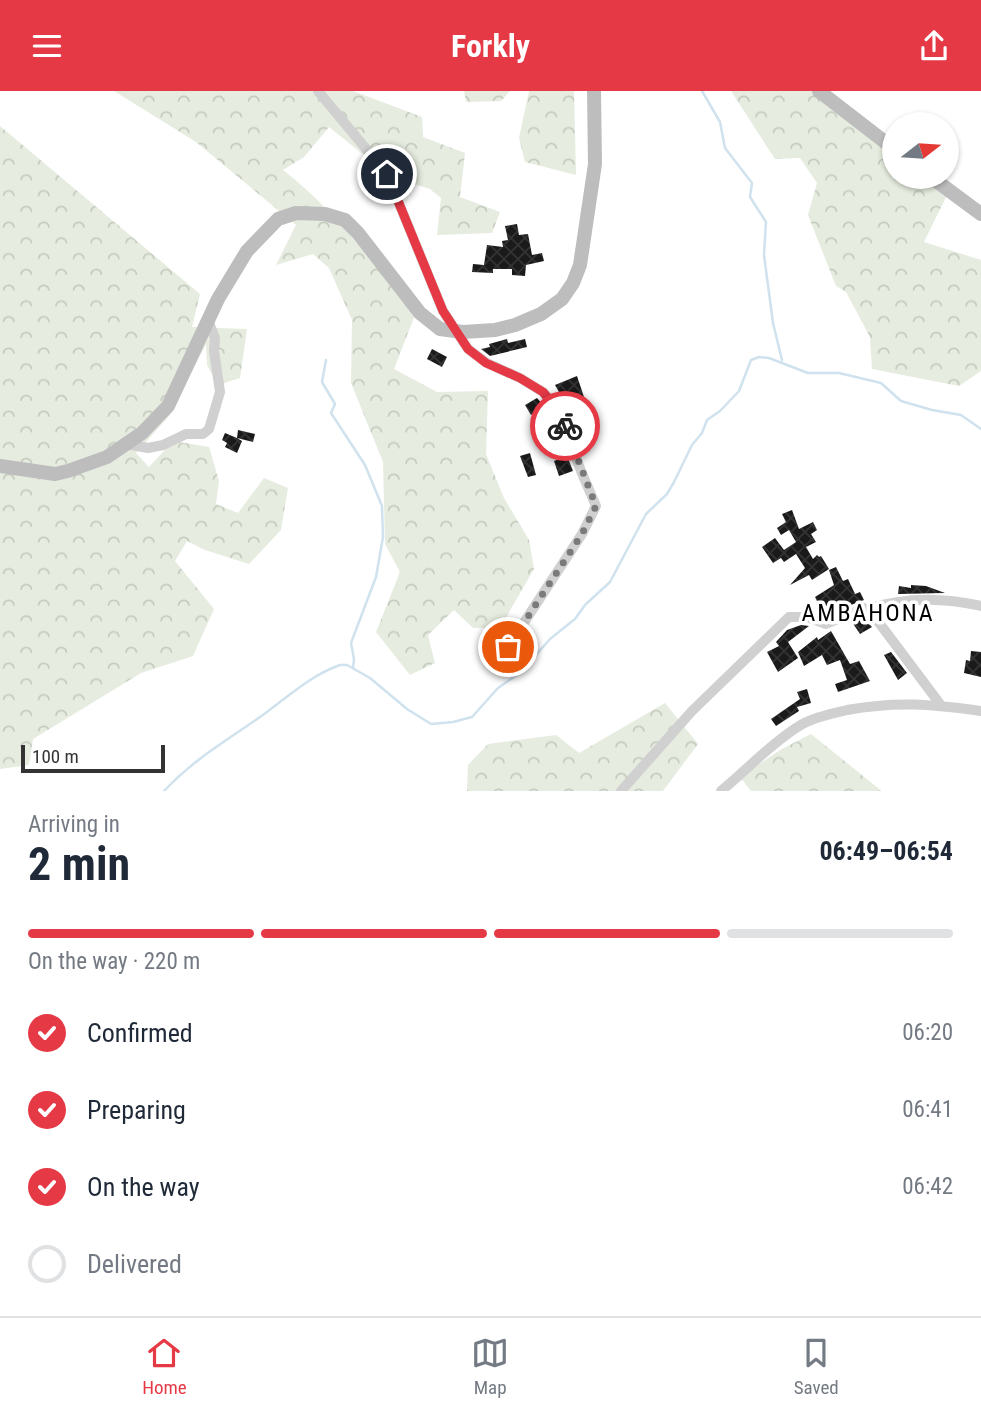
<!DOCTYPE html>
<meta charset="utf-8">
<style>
:root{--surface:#fff;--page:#f2f2f3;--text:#1f2937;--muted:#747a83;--line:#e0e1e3;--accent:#e63946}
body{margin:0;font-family:"Roboto Condensed",sans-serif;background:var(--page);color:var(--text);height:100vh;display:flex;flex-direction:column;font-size:26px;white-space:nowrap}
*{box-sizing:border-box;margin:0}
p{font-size:23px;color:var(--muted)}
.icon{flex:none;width:38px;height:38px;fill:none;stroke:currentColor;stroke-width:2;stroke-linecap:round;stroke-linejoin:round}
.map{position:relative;height:700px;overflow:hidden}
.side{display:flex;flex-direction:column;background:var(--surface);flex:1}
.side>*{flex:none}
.needle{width:46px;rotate:73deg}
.tools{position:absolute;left:882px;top:21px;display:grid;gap:14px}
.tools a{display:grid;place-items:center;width:77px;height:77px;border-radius:50%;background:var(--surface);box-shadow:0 2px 5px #0004;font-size:35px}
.scale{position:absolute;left:21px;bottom:18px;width:144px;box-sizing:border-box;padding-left:7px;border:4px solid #333;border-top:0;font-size:19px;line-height:24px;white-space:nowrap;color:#333;-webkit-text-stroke:5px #fff;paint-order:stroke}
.pin{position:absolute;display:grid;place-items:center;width:60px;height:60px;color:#fff;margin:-30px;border:4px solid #fff;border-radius:50%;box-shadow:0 2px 7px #0007}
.courier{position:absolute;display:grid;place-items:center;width:70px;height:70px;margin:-35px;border:5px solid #e63946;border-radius:50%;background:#fff;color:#222;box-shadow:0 2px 9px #0007}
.headline em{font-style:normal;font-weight:700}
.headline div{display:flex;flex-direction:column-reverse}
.headline{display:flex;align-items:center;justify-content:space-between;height:119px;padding:0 28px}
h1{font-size:46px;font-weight:700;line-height:52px}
.bar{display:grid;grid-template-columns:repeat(4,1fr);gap:10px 7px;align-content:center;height:84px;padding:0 28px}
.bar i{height:9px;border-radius:5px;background:var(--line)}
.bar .current{background:var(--accent)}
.bar p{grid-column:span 4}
ol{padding:0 28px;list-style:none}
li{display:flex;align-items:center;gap:21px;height:77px}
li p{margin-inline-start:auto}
li .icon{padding:7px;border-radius:50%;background:var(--accent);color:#fff;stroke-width:4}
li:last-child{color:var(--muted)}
li i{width:38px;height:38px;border:4px solid var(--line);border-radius:50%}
header{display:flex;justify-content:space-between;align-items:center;height:91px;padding:0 28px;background:var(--accent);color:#fff;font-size:32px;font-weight:700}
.tab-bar{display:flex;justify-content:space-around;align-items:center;height:98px;border-top:2px solid var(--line);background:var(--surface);font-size:19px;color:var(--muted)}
.tab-bar a{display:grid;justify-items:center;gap:4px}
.tab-bar .current{color:var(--accent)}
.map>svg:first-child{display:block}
</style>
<header><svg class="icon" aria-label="menu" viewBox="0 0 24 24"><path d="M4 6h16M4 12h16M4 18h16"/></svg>Forkly<svg class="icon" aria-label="share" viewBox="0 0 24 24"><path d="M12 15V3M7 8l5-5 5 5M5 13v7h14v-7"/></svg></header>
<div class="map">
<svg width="981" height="700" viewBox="0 0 981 700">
<defs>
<pattern id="forest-crowns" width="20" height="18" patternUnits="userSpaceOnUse" patternTransform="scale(1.75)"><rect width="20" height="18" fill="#e6ecdf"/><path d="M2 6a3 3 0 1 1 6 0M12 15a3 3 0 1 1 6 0" fill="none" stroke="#c6cbc0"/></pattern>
<pattern id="building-cross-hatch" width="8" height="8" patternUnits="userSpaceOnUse" patternTransform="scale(1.75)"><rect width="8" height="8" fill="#1a1a1a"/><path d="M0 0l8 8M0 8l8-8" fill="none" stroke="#333"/></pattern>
</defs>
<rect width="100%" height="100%" fill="#fff"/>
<g fill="url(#forest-crowns)">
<path d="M 114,0 L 353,0 L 422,26 L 423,46 L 465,62 L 460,106 L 500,121 L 492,142 L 437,144 L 441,107 L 430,98 L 391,86 L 329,36 L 304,66 L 283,79 C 335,119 375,174 415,224 L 394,278 L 437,301 L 488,300 L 486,363 L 504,407 L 529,449 L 534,478 L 500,537 L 473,537 L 454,519 L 428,544 L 435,572 L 410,584 L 376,541 L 400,481 L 385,453 L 383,371 L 351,292 L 352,229 L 329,177 L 313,163 L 276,174 L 296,134 L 196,51 Z"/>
<polygon points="464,0 510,0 501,10 466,11"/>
<polygon points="529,0 574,0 576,84 525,71 519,47"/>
<polygon points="731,0 815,0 894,62 894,86 924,86 947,104 924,151 981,169 981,280 959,295 872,278 870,246 846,201 836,195 808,124 817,92 800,67 775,68"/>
<polygon points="0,35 200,203 192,236 247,238 240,287 218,294 207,274 206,253 170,324 136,362 149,376 173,350 209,356 219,390 216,413 238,422 264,387 288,397 281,439 249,473 205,459 187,450 175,470 214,518 193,565 141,582 33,648 29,674 0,678"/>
<polygon points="665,612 698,653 663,700 467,700 468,674 488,653 556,644 579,662"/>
<polygon points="811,643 878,697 881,700 751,700 740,686 780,659"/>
</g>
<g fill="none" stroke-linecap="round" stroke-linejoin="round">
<g stroke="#cfe2ee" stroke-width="2.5">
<polyline points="702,0 720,31 725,57 752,92 750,106 766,131 764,164 773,232 782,269"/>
<polyline points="326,269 322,291 335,313 331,322 365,374 382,415 383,446 376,486 351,552 354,568 353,577"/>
<path d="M 164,700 C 197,665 230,648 267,621 C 291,603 312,584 340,574 L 347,574 L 370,587 L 407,618 L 431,633 L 453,631 L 472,626 L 498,597 L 521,581 L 550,548 L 575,528 L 585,514 L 610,491 L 646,423 L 667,403 L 674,391 L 692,354 L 702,342 L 707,329 L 720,320 L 739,300 L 751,269 L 759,266 L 769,267 L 808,282 L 839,282 L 881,292 L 901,310 L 932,319 L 961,324 L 981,338"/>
</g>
</g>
<g fill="url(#building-cross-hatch)">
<polygon points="517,133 519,144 528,143 532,164 542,162 544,170 526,174 525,185 512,184 512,178 493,178 493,182 472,181 473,173 484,174 487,154 503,156 502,150 508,149 505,135"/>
<polygon points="507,248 508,252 525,248 527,256 490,265 481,258 490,256 489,253"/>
<polygon points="432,258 447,266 442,276 427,268"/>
<polygon points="577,285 585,309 570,320 555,294"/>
<polygon points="537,307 552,324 560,346 547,350 538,331 536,331 537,330 535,321 531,324 525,314"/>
<polygon points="238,339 255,343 253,351 237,347 242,350 237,362 225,356 227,352 222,349 225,342 237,347"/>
<polygon points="530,362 536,384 528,386 520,365"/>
<polygon points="567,365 573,380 559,385 554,370"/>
<polygon points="792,419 799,438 813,431 817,439 811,443 816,451 806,456 813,468 817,464 819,466 821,465 829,478 812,489 809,484 790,494 805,477 796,463 784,471 781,467 773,472 762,456 775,447 784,459 796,451 789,439 781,444 777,437 786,431 782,423"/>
<polygon points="836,476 843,490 848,488 855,503 860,501 864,509 838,519 835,516 824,524 815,506 834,494 829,479"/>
<polygon points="911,494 926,495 945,502 898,503 899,495 911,497"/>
<polygon points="863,526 872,536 860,543 852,531"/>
<polygon points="801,534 809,535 788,551 798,567 778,581 767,561 779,555 776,551 787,539"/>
<polygon points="831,540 850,573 859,570 870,590 838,601 835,593 847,589 840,569 827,574 822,564 804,575 798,561 817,546 818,549"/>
<polygon points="971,560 981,561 981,586 964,582 966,569 970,570"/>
<polygon points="891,561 907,582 898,589 884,564"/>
<polygon points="807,598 811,612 797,616 799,620 776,635 771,628 800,608 797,601"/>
</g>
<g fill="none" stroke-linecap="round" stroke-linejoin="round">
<g stroke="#d0d0d0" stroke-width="10">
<polyline points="318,0 387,83 443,220 468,258 487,272 520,287 543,301 559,320 581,380 596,415 582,443 508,556"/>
<polyline points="126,353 148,357 163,354 186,343 203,343 209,338 220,301 214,260 215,247 208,229"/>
<path d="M 867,518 C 905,506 942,506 981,515"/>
<polyline points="621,700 692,620 789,526 807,526 826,533 864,517 874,525 940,613"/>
<path d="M 721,700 C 747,679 768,655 796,637 C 810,627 830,623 847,619 C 896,610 931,613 981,620"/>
</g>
<g stroke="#bdbdbd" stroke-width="14">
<polyline points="819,0 894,58"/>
<polyline points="931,86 981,123"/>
<polyline points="0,375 55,383 68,380 107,366 142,342 168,315 218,208 247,160 278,128 296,122 325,123 345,129 358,142 420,222 440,238 463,241 495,239 515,234 541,223 562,208 573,192 580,174 595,73 594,0"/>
</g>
</g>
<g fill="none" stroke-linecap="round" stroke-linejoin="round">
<polyline stroke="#7a7a7a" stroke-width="7" stroke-dasharray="0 12.6" points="508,556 582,443 596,415 565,335"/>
<polyline stroke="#e63946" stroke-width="9" points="387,83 443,220 468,258 486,272 520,287 543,301 559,320 565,335"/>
</g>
<g text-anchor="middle" stroke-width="7" stroke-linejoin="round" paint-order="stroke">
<g font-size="24" letter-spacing="2" fill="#000" stroke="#fff">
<text x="868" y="530">AMBAHONA</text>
</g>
</g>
</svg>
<div class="tools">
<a><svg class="needle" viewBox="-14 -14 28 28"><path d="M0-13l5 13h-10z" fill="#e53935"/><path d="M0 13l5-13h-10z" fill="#747a83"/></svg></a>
</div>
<div class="scale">100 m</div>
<div class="pin" style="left:508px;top:556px;background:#ea580c"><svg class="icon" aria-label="bag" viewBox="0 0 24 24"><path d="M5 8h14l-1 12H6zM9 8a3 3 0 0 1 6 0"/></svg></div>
<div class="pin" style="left:387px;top:83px;background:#1f2937"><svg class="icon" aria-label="home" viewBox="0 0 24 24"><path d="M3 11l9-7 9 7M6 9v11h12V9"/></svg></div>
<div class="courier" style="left:565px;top:335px"><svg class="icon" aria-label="bike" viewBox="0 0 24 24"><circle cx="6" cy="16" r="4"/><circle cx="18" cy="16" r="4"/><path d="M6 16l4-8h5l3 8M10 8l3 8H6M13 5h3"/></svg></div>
</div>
<section class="side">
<div class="headline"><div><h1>2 min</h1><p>Arriving in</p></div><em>06:49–06:54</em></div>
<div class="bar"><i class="current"></i><i class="current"></i><i class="current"></i><i></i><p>On the way · 220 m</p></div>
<ol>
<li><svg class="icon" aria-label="check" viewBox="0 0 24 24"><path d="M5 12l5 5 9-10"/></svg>Confirmed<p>06:20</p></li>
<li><svg class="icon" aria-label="check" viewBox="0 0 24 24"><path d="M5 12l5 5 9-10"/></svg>Preparing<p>06:41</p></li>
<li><svg class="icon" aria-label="check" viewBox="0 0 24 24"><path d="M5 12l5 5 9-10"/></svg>On the way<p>06:42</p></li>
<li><i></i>Delivered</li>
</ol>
</section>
<nav class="tab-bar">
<a class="current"><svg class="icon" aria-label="home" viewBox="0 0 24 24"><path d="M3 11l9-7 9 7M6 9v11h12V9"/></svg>Home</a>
<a><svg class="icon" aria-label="map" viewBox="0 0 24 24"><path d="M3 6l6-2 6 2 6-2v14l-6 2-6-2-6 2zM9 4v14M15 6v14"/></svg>Map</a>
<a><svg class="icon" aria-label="saved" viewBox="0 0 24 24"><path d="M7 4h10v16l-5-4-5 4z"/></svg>Saved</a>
</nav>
